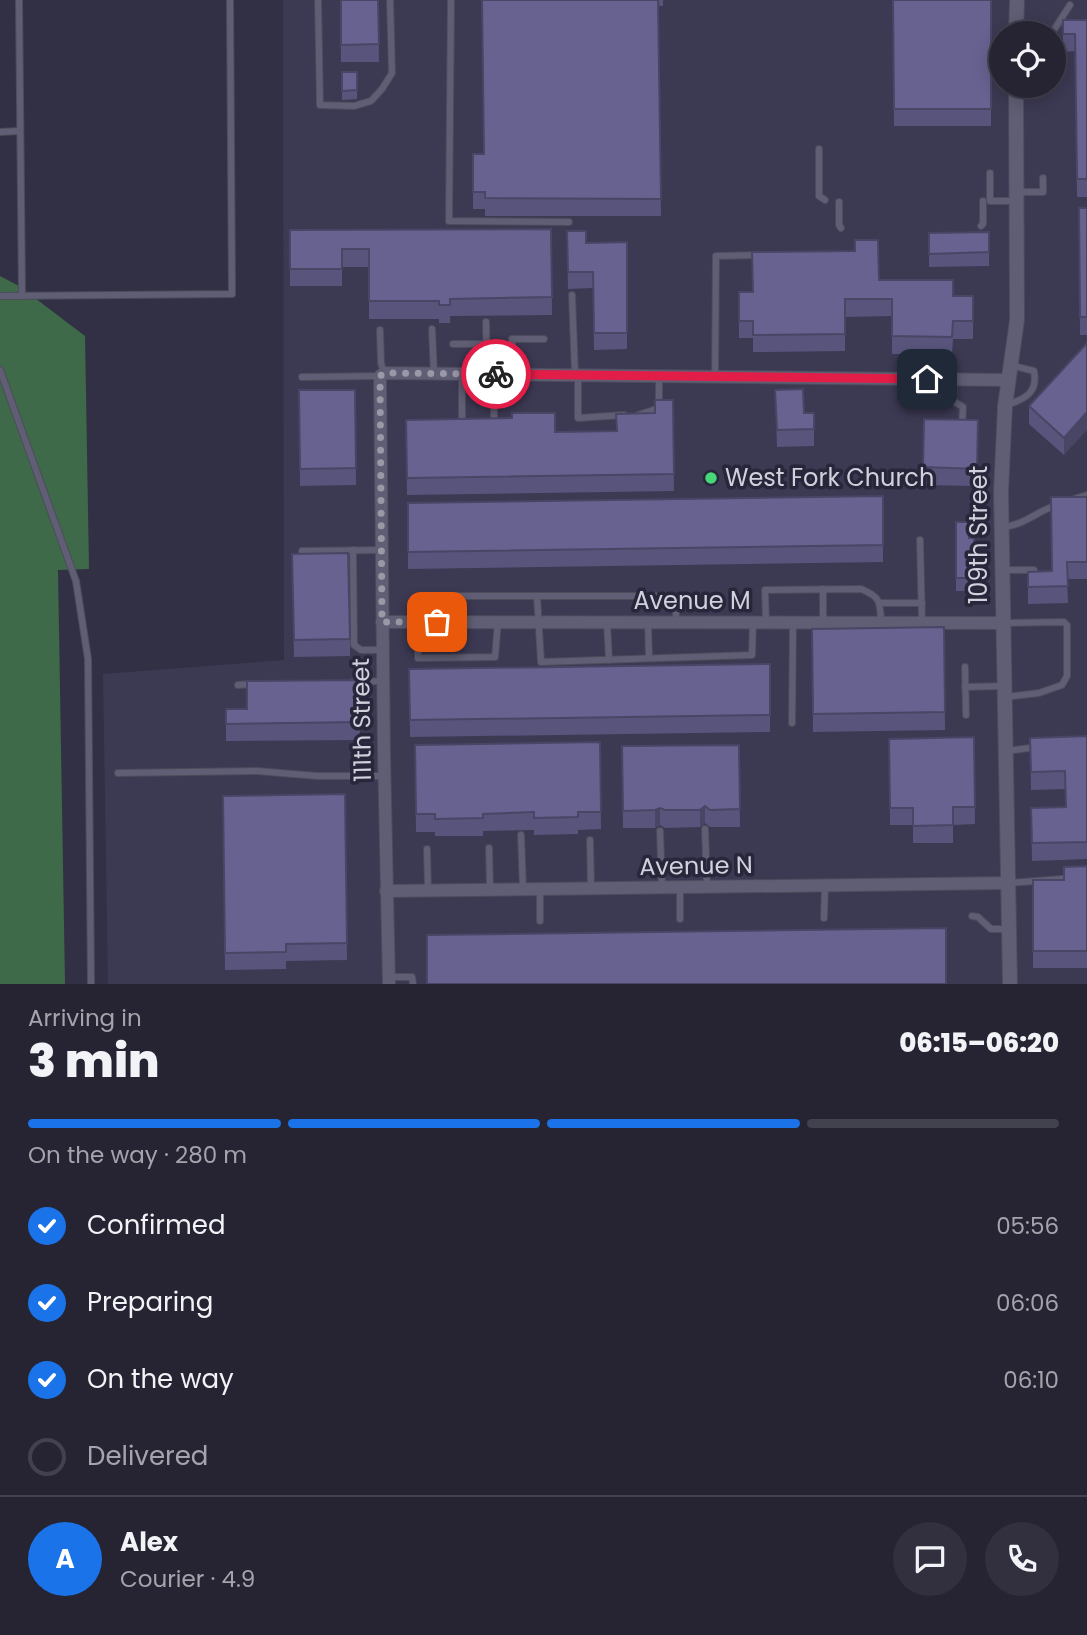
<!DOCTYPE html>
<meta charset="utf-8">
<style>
:root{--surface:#262433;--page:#32303f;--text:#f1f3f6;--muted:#a4a4ac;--line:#42414e;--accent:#1a73e8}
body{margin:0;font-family:Poppins,sans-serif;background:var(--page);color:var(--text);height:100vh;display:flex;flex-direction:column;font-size:26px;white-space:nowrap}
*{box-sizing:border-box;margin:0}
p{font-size:23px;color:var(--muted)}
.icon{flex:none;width:38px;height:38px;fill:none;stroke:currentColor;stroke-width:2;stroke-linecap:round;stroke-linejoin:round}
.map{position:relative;height:984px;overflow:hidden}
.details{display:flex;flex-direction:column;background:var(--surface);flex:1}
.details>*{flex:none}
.fabs{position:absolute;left:989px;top:21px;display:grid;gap:14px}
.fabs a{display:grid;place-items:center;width:77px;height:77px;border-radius:50%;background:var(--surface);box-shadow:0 4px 18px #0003,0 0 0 2px var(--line);font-size:35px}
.pin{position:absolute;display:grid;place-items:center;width:60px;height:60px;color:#fff;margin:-30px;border-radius:14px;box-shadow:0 4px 10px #0006}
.courier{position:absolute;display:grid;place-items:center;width:70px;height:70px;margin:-35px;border:5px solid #e11d48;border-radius:50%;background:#fff;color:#222;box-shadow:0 2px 9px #0007}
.summary em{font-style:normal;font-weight:800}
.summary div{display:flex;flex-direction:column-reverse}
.summary{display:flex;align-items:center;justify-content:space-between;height:119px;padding:0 28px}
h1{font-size:46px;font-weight:800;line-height:52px}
.bar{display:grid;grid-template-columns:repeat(4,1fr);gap:10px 7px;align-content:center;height:84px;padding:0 28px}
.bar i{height:9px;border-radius:5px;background:var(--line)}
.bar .on{background:var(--accent)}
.bar p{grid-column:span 4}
.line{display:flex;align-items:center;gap:18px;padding:0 28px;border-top:2px solid var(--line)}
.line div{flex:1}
.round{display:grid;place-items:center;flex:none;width:74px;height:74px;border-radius:37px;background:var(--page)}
ol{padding:0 28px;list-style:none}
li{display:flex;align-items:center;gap:21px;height:77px}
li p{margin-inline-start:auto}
li .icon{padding:7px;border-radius:50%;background:var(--accent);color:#fff;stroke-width:4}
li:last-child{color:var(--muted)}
li i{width:38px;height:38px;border:4px solid var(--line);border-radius:50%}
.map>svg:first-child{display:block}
</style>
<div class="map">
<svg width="1087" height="984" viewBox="0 0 1087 984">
<rect width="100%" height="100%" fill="#323044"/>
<path fill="#3c3953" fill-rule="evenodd" d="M 283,0 L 1087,0 L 1087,984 L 108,984 L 103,674 L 284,660 ZM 1001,33 L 1054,33 L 1054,86 L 1001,86 Z"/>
<polygon fill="#3f6a49" points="0,276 19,286 85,336 89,569 58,570 65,984 0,984"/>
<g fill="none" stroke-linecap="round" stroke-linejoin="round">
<g stroke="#4d4c5c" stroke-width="8">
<g id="service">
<polyline points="19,0 22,296"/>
<polyline points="318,0 320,105 354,106 371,101 382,89 392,73 390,0"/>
<polyline points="451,0 449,221 569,222"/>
<polyline points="1052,33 1070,5"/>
<polyline points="0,132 20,131"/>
<polyline points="819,149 819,196 825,200"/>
<polyline points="990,173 990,201 1015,201"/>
<polyline points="1017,192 1043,192 1043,178"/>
<polyline points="839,202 839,225 841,228"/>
<polyline points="981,226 983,224 983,201"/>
<polyline points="572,295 575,375"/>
<polyline points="0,296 232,294 230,0"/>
<polyline points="486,322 487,374"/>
<polyline points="432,329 434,374"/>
<polyline points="380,330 381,363 384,373"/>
<polyline points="453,344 486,344"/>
<polyline points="0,370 76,581 88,659 91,984"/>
<polyline points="462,374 462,424"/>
<polyline points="494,374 494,426"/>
<polyline points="512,374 512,339 544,339"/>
<polyline points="578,376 578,418 624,415"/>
<polyline points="302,377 380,376"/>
<polyline points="715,377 716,256 761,255"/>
<polyline points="954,379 953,401 963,407 962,425"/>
<path d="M 1007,405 C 1025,399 1038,393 1034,371 L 1010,365"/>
<polyline points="638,415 659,408 659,376"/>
<polyline points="1074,499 1087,495"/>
<path d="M 1003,527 C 1027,524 1035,512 1057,505"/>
<polyline points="920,540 922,622"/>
<polyline points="353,550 354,645 361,650 383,650"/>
<polyline points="302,551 382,550"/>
<polyline points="1002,570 1034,570"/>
<polyline points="823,589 823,622"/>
<polyline points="537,596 541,662 752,655 753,622"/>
<polyline points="880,603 922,603"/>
<polyline points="417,622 418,658 495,657 498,622"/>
<polyline points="437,622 437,602 445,596 670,596 676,604 676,622"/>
<polyline points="648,622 649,658"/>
<path d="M 766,622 L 765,590 L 861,589 C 881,597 880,602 881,622"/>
<polyline points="607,623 609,660"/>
<polyline points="1003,623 1064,622 1067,625 1067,676 1062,685 1039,693 1005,697"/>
<polyline points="965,667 966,715"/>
<polyline points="353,682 383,681"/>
<polyline points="238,685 255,684"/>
<polyline points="965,687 1003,686"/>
<polyline points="792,723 793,622"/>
<polyline points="1006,751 1037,747"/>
<polyline points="118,773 257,771 317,776 384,776"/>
<polyline points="705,829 707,886"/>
<polyline points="660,831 662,887"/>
<polyline points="521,835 523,889"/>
<polyline points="590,840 591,888"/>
<polyline points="489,848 490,889"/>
<polyline points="427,849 428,890"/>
<polyline points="1009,883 1087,877"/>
<polyline points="680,887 680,919"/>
<polyline points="540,888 540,921"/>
<polyline points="972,916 978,917 991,929 1007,929"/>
<polyline points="824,918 825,885"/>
<polyline points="390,977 412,977 413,984"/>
</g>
</g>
<g stroke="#4d4c5c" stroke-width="14">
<g id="minor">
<polyline points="382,622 1003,623"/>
<polyline points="386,891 1006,883"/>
<polyline points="389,984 384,754 380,376 384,373 1008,380"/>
</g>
</g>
<g stroke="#4d4c5c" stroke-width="16">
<g id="tertiary">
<polyline points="1016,33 1017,0"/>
<polyline points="1010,984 1001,492 1005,406 1017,320 1016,86"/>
</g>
</g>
<use href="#service" stroke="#605e74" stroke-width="6"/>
<use href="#minor" stroke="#605e74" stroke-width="12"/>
<use href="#tertiary" stroke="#605e74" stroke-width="14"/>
</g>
<g fill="#59547c">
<polygon points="340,0 378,0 379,62 341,62"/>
<polygon points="482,0 663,0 663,6 658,6 661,216 485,216 485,209 473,209 473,154 484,154"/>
<polygon points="893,0 991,0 991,126 894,126"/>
<polygon points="1063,20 1087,20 1087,197 1077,197 1075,51 1063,52"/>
<polygon points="342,72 357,72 357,99 342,100"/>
<polygon points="1079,208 1087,208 1087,335 1080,335"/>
<polygon points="551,229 552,315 450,316 450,323 439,323 439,319 369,319 369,267 342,267 342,286 290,286 290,230"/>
<polygon points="567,231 586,243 627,242 627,349 594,350 593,288 568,289"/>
<polygon points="989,232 989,266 929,267 929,233"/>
<polygon points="879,280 953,296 973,296 973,339 953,339 952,354 892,354 892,316 845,317 845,351 753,352 753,338 739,338 739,292 753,292"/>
<polygon points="1087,343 1064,455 1029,424 1029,406"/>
<polygon points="299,390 355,390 356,485 300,486"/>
<polygon points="775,390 804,413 814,413 814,446 777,447"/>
<polygon points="673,400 674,491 407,495 406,420 512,418 555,432 616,431 655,413"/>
<polygon points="924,419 978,420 977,486 923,485"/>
<polygon points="883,496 883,562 408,569 408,503"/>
<polygon points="1087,497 1087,579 1067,579 1068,603 1028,604 1028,572 1052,571"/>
<polygon points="956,522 969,538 974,538 975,577 968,577 968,591 956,591"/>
<polygon points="292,554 350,639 350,656 294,657"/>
<polygon points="944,627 945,730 813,732 812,629"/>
<polygon points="770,664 770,732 410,737 409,669"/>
<polygon points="359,680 360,740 226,741 226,709 247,709"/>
<polygon points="1087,736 1087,859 1032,861 1031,808 1066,808 1065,789 1031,790 1030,738"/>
<polygon points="974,737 975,824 953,825 953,843 913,843 913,825 890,825 889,739"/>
<polygon points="600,742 601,829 578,830 578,834 534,835 534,830 483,831 483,836 435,836 435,832 416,832 415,745"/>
<polygon points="739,745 740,827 710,827 705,823 700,827 665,828 660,825 655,828 623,828 622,746"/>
<polygon points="345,794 347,960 286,961 286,969 225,970 223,796"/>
<polygon points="1087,866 1087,968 1033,968 1033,880 1064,880"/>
</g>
<g fill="#484565">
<polygon points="1087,412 1087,430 1064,455 1064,438"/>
<polygon points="705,806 705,823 700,827 700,810"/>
<polygon points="660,808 660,825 655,828 655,810"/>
</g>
<g fill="#676290" stroke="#484565" stroke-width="2">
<polygon points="341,0 378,0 379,44 341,45"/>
<polygon points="482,0 658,0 661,199 485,198 485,192 473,192 473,154 484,154"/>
<polygon points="893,0 991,0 991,109 894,109"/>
<polygon points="1063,20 1087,20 1087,179 1077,179 1075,34 1063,34"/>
<polygon points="342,72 357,72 357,90 342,91"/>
<polygon points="1079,208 1087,208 1087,317 1080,317"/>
<polygon points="551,229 552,297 450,299 450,305 439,305 439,301 369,301 369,249 342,249 342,269 290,269 290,230"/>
<polygon points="567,231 586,231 586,243 627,242 627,333 594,333 593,272 568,272"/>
<polygon points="989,232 989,252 929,254 929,233"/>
<polygon points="855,240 878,240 879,280 953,280 953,296 973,296 973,321 953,321 952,337 892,336 892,299 845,299 845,334 753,335 753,321 739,321 739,292 753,292 752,252 855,251"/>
<polygon points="1087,343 1087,412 1064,438 1029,406"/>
<polygon points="803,389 804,413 814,413 814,429 777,430 775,390"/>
<polygon points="299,390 355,390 356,468 300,469"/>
<polygon points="655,400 673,400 674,474 407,478 406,420 512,418 512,413 555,413 555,432 617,431 616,414 655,413"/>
<polygon points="924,419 978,420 977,469 923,467"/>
<polygon points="883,496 883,545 408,552 408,503"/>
<polygon points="1051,497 1087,497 1087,562 1067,562 1068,586 1028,587 1028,572 1052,571"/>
<polygon points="956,522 968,522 969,538 974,538 975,564 968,564 968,578 956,578"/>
<polygon points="348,553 350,639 294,640 292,554"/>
<polygon points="944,627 945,712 813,714 812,629"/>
<polygon points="770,664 770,715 410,720 409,669"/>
<polygon points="359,680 360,722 226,724 226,709 247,709 247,681"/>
<polygon points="1087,736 1087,842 1032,843 1031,808 1066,807 1065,771 1031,772 1030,738"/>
<polygon points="974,737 975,807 953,807 953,825 913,826 913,808 890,808 889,739"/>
<polygon points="600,742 601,812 578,812 578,817 534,818 534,812 483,814 483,818 435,819 435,814 416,814 415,745"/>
<polygon points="739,745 740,809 710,810 705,806 700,810 665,810 660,808 655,810 623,811 622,746"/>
<polygon points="345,794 347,943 286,944 286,952 225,953 223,796"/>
<polygon points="1087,866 1087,951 1033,951 1033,880 1064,880 1064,867"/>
<polygon points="946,928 946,984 427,984 427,935"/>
</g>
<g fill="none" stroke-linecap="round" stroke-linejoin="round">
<polyline stroke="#9998a7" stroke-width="7" stroke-dasharray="0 12.6" points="437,622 382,622 380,376 384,373 496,374"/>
<polyline stroke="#e11d48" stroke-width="9" points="496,374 927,379"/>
</g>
<circle fill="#48d778" stroke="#28263a" stroke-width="2.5" cx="711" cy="478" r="7"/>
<g text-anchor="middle" stroke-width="7" stroke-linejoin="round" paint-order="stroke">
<g font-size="24" fill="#d1d0dd" stroke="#28263a" text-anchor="start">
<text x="725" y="486">West Fork Church</text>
</g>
<g font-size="24" fill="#d1d0dd" stroke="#28263a">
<text transform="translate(979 535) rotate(-90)" y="8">109th Street</text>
<text x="692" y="609">Avenue M</text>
<text transform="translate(362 720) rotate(-91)" y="8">111th Street</text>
<text transform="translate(696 866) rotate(-1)" y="8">Avenue N</text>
</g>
</g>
</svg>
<div class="fabs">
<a><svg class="icon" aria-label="locate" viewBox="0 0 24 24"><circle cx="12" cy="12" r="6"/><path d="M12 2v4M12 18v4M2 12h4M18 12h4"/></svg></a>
</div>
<div class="pin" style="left:437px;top:622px;background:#ea580c"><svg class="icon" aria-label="bag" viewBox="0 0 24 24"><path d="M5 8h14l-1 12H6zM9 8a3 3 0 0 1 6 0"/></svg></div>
<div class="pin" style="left:927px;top:379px;background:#1f2937"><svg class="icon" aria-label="home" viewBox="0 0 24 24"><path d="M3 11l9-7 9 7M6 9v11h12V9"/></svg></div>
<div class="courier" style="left:496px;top:374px"><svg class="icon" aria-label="bike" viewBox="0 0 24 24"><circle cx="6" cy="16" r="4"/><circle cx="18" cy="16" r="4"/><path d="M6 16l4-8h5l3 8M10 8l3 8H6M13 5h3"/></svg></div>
</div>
<section class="details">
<div class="summary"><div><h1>3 min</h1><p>Arriving in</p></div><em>06:15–06:20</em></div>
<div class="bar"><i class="on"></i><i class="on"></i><i class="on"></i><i></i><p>On the way · 280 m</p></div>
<ol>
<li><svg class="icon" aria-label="check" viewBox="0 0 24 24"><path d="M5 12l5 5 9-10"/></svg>Confirmed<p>05:56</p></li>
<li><svg class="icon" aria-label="check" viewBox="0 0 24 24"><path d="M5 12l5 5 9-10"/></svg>Preparing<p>06:06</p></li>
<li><svg class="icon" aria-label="check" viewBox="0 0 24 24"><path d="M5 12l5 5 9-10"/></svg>On the way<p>06:10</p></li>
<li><i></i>Delivered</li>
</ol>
<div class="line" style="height:126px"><b class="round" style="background:var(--accent);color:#fff">A</b><div><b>Alex</b><p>Courier · 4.9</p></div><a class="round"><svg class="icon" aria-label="chat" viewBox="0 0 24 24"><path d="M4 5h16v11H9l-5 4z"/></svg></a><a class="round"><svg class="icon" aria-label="phone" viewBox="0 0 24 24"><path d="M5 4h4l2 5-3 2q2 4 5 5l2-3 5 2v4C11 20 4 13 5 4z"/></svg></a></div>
</section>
